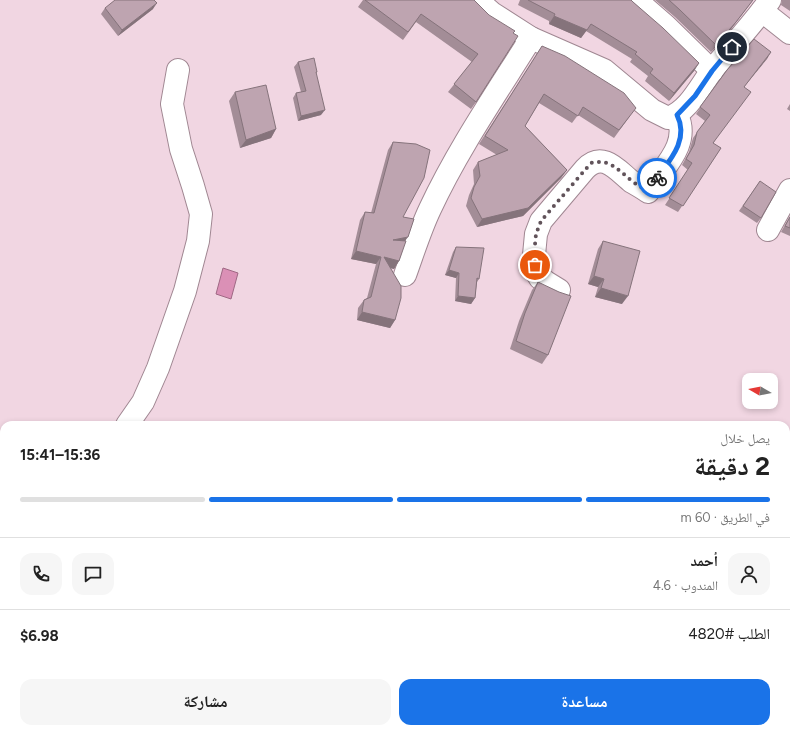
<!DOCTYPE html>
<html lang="ar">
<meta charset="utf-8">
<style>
:root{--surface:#fff;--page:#f6f6f6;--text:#222;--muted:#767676;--line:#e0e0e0;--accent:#1a73e8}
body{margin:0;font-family:Figtree,"Noto Naskh Arabic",sans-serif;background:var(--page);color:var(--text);direction:rtl;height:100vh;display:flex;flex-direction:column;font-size:15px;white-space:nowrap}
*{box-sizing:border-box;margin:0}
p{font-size:13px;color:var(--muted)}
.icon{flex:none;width:22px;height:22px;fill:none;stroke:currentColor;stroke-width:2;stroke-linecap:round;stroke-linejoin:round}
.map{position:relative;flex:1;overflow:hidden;direction:ltr}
.details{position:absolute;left:0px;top:421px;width:790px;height:312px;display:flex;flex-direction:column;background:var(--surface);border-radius:12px 12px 0 0;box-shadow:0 2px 6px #0003;direction:rtl}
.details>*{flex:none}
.needle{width:26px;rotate:279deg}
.controls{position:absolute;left:742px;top:373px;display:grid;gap:8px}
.controls a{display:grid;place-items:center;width:36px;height:36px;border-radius:8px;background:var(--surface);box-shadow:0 2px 6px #0003;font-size:20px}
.pin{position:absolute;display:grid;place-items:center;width:34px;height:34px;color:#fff;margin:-17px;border:2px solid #fff;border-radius:50%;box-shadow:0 1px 4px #0007}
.courier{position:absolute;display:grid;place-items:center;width:40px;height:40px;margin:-20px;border:3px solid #1a73e8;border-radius:50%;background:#fff;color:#222;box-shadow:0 1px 5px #0007}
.overview em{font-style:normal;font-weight:700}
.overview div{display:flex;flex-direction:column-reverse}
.overview{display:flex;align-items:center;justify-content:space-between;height:68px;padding:0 20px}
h1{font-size:26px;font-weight:700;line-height:30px}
.bar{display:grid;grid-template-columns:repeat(4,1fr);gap:6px 4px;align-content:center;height:48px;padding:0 20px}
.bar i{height:5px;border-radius:3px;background:var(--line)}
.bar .selected{background:var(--accent)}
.bar p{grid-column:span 4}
.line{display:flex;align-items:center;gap:10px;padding:0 20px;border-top:1px solid var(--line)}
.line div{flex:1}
.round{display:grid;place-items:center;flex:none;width:42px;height:42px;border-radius:12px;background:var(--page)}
.action{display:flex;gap:8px;margin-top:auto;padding:8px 20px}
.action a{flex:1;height:46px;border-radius:12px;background:var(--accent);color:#fff;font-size:16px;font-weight:700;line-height:46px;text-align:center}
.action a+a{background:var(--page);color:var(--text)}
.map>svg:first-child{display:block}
</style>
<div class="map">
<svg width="790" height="733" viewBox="0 0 790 733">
<rect width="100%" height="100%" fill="#f1d6e2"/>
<polygon fill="#db90b6" stroke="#9f6884" points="223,268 238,273 231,299 216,294"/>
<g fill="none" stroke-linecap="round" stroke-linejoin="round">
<g stroke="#a08792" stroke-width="24">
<g id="minor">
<path d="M 477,0 L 492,13 L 531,38 L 604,70 L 652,110 L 668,118 C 689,111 700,86 713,69 C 732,46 753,24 770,0"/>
<polyline points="636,0 666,26 712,71"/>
<polyline points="762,11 790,33"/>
<polyline points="768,230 790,190"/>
<path d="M 405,275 C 413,253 420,230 430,209 C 458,149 496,94 531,38"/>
<path d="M 559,290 L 546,282 L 540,278 L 537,273 L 534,255 L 536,234 L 541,221 L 585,169 C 603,150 618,171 632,182 C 637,185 643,188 648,192 C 662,168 691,145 677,115"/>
<polyline points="127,425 143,402 158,368 185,291 198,241 201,214 193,186 181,149 172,104 178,70"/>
<polyline points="0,466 4,465"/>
<polyline points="786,552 790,516"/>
<polyline points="786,699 790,699"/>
<polyline points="767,729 773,733"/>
<polyline points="689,733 695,729"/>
</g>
</g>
<use href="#minor" stroke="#fff" stroke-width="22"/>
</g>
<g fill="#a38d97">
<polygon points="363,0 474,0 489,15 476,102 471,109 448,92 472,62 416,22 403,40 358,7"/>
<polygon points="520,0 631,0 633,2 699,63 694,71 669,101 645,81 648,76 630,62 632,59 586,31 581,38 549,24 549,21 518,5"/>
<polygon points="655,0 753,0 731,29 711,52 675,17"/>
<polygon points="782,0 790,0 790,11 781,5"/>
<polygon points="105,8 153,9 118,36 101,14"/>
<polygon points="542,46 630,116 614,138 578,115 572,123 539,103 525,126 567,170 561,178 523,216 477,227 466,206 469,195 474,184 473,170 478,162 497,155 479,144"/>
<polygon points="771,52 744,87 713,144 721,148 678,212 665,205 688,170 682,165 689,152 693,138 705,121 696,114 727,70"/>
<polygon points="298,62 317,72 316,73 321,115 298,121 293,98 296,93 301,92 294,67"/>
<polygon points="235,92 276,129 271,138 240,148 229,101"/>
<polygon points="790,104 790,111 787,109"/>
<polygon points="393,142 403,217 405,241 399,261 394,269 390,268 395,320 390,328 357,320 358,308 364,300 367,298 376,264 351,259 360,220 365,212 371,213 388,150"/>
<polygon points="760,181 761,218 757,223 739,211"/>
<polygon points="790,216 790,236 781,232"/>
<polygon points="603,241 622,304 595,297 598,287 588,284 598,249"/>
<polygon points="456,247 479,279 477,282 475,298 471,304 455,301 456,278 445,275 453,252"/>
<polygon points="538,282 548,355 542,364 510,349 519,321 532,290"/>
<polygon points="790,676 790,687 789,686"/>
</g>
<g fill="#85737b">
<polygon points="753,0 731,29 711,52 716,45"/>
<polygon points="157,3 153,9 118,36 122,30"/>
<polygon points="554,16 587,30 581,38 549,24"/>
<polygon points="771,52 767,59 739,93 744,87"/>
<polygon points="699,63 694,71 669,101 674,93"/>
<polygon points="325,110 321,115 298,121 301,116"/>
<polygon points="276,129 271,138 240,148 246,140"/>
<polygon points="567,170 561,178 523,216 477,227 482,219"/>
<polygon points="408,237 402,245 393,240"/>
<polygon points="356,251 381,257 376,264 351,259"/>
<polygon points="384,257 399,261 394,269 379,265"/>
<polygon points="449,270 459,273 456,278 445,275"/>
<polygon points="594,276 604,279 598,287 588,284"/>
<polygon points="601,288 628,296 622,304 595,297"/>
<polygon points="458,296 475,298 471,304 455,301"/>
<polygon points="362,312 395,320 390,328 357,320"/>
</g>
<g fill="#bea4b0" stroke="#85737b">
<polygon points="115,0 154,0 157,3 122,30 105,8"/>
<polygon points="365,0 474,0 489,15 515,31 513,33 518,36 476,102 454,84 478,54 421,14 408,32"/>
<polygon points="528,0 631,0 633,2 663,28 699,63 674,93 650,73 653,69 635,54 637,52 591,24 587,30 554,16 555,14"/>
<polygon points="669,0 753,0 736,22 716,45 680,10"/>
<polygon points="754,39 771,52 744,87 751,92 713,143 721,148 683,206 669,198 692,163 686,159 694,145 697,132 710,115 700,107 727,70"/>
<polygon points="542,46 565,56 624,93 636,108 619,130 583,107 578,116 544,94 525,126 567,170 528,208 482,219 471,198 474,187 480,176 478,162 508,150 485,136"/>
<polygon points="314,58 317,72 316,72 325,110 301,116 296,93 306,91 298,62"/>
<polygon points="266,85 276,129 246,140 235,92"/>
<polygon points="393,142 416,144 430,150 424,178 403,217 414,219 408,237 393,240 406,241 399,261 384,257 401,286 401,298 395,320 362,312 364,300 371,297 381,257 356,251 365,212 374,213"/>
<polygon points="760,181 776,192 761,218 743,206"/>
<polygon points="790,217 790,228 785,226"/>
<polygon points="603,241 640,251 628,296 601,288 604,279 594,276"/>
<polygon points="456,247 484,248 479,279 477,278 475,298 458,296 459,273 449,270"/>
<polygon points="538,282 559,292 571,296 548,355 516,341 525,313"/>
</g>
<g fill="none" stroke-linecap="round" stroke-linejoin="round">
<path stroke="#61535a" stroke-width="4" stroke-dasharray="0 7.2" d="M 535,265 L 534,255 L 536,234 L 541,221 L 591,163 C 610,158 619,171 632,181 C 637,185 643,188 648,192 L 657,178"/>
<path stroke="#1a73e8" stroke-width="5" d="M 657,178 C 671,159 689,139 677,115 L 695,96 L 712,71 L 732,47"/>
</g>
</svg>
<div class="controls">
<a><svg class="needle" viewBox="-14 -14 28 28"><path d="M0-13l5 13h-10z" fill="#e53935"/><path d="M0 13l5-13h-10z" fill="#767676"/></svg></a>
</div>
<div class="pin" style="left:535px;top:265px;background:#ea580c"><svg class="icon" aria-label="bag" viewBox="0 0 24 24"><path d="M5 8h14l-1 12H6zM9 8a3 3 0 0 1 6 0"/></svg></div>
<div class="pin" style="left:732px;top:47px;background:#1f2937"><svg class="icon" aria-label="home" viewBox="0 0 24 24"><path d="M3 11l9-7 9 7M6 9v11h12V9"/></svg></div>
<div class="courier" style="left:657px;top:178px"><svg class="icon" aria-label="bike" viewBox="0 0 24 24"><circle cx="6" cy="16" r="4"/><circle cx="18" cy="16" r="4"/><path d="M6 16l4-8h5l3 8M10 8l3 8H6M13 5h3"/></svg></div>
<section class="details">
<div class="overview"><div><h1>2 دقيقة</h1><p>يصل خلال</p></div><em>15:36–15:41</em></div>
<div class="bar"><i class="selected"></i><i class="selected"></i><i class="selected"></i><i></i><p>في الطريق · 60 m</p></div>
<div class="line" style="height:72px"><a class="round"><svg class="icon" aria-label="person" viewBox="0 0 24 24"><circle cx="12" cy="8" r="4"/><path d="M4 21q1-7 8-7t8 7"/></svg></a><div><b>أحمد</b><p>المندوب · 4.6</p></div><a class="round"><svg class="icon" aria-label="chat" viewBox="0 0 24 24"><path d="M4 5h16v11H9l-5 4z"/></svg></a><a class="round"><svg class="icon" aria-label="phone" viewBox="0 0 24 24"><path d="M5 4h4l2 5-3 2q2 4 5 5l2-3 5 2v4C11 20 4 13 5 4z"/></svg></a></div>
<div class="line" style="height:52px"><div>الطلب #4820</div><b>$6.98</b></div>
<div class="action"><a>مساعدة</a><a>مشاركة</a></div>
</section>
</div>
